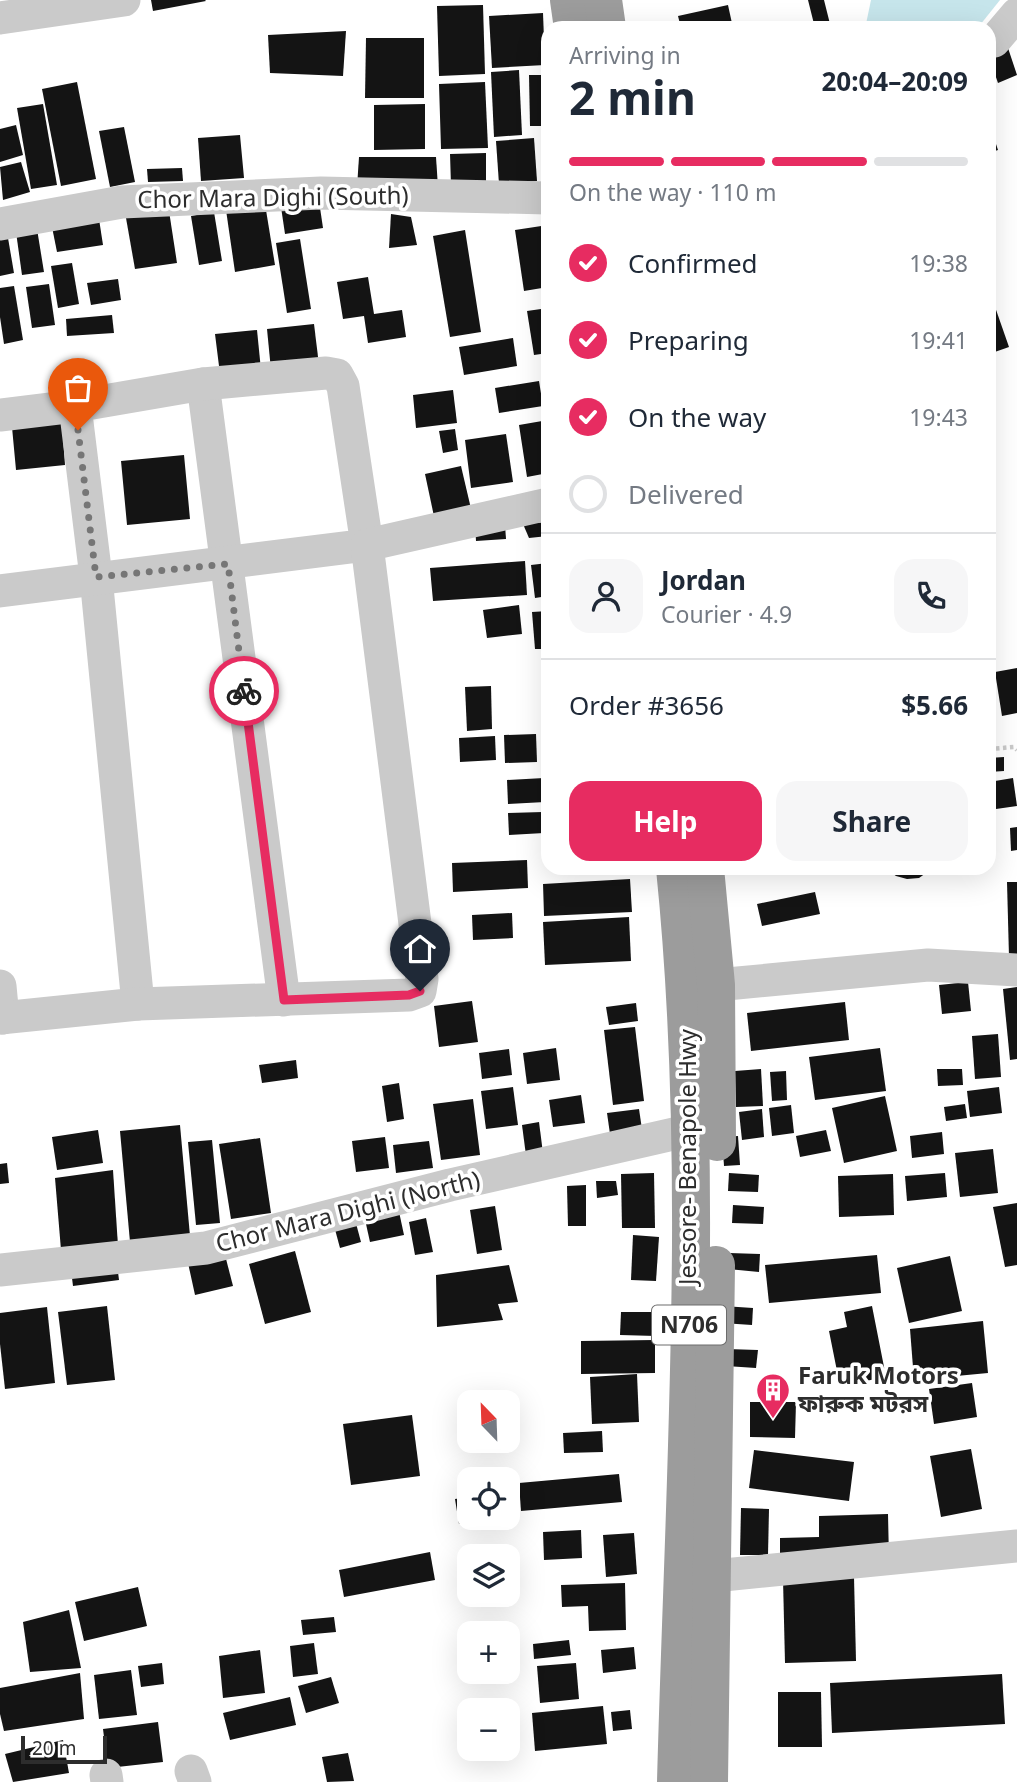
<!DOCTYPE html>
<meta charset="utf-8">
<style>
:root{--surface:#fff;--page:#f6f6f7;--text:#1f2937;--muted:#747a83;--line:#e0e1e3;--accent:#e72c61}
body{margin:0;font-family:"Noto Sans","Noto Sans Bengali",sans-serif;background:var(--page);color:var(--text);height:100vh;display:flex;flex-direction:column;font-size:26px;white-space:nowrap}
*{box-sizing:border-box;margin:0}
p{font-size:23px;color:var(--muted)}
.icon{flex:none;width:38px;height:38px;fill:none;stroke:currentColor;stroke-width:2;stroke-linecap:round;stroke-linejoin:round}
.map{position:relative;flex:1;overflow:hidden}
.sheet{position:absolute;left:541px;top:21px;width:455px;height:854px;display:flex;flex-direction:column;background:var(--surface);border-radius:21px;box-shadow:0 7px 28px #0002}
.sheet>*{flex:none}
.needle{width:46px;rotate:337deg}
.buttons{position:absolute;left:457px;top:1390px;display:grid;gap:14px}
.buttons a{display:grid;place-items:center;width:63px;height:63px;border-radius:14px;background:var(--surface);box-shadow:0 7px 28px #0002;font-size:35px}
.scale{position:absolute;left:21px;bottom:18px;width:86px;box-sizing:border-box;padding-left:7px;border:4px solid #2d2d2d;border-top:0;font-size:19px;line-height:24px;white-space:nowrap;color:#2d2d2d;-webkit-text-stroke:5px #fff;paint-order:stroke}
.pin{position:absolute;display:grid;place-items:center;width:60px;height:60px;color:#fff;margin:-72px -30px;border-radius:50% 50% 50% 0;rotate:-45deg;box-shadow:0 0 7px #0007}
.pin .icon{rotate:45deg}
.courier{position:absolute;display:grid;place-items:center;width:70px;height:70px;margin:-35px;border:5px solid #e72c61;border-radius:50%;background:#fff;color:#222;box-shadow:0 2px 9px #0007}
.headline em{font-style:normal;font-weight:700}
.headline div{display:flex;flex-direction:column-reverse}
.headline{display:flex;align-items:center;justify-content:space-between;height:119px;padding:0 28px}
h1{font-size:46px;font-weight:700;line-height:52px}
.bar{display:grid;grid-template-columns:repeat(4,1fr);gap:10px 7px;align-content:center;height:84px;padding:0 28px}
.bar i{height:9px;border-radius:5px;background:var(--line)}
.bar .selected{background:var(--accent)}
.bar p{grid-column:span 4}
.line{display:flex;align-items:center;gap:18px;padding:0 28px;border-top:2px solid var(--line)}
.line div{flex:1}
.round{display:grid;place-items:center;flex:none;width:74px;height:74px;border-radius:21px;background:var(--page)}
ol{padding:0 28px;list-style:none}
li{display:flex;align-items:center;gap:21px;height:77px}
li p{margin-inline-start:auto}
li .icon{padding:7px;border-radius:50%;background:var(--accent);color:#fff;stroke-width:4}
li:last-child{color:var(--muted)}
li i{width:38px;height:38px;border:4px solid var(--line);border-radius:50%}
.primary-button{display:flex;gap:14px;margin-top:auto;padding:14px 28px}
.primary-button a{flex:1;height:80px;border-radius:21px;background:var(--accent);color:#fff;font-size:28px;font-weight:700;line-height:80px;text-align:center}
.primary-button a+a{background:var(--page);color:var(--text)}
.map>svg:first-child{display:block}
</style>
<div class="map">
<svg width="1017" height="1782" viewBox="0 0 1017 1782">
<rect width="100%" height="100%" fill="#fff"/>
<path fill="#c6e5eb" d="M 871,0 L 1000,0 L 980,25 C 945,32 901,32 866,24 Z"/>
<g fill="#141414">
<polygon points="151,0 205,0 206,1 153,11"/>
<polygon points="808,0 824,0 831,28 815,28"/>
<polygon points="483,5 485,74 439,76 437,6"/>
<polygon points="728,5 733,28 681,28 678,16"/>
<polygon points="543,13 545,65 492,68 489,16"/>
<polygon points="346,31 343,76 270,73 268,35"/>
<polygon points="366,38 424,38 424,98 365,98"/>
<polygon points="1008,48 1017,75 998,83 989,57"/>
<polygon points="519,70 522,135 494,137 491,72"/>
<polygon points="529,75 548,75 548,126 530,126"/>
<polygon points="77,82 96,179 61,186 42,89"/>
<polygon points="485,82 488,148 441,149 439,84"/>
<polygon points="43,104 57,185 31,189 17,108"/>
<polygon points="425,104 425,149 374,150 374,105"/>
<polygon points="989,123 998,150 989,153"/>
<polygon points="16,125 23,155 0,162 0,129"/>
<polygon points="124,127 135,182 110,187 99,131"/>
<polygon points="240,135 244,178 201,181 198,138"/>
<polygon points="534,138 537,181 499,184 496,141"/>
<polygon points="548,140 548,183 544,183 543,141"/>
<polygon points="486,153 486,186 451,186 450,154"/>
<polygon points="359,157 436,157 438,187 357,187"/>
<polygon points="21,162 30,192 3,200 0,167"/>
<polygon points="182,168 183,181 148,182 147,169"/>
<polygon points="319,201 323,228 285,234 281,207"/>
<polygon points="265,204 275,265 235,272 226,210"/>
<polygon points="169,211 177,263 135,269 126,218"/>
<polygon points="214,212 222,261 199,265 191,216"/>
<polygon points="391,214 411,217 417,245 389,248"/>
<polygon points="99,219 103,245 57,252 52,227"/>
<polygon points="548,225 548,287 524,291 515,230"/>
<polygon points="37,229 44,272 22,275 16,232"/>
<polygon points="465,230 481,332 450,337 433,236"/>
<polygon points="8,238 14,273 0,276 0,239"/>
<polygon points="300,239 311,309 287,313 276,243"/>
<polygon points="72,263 79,304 58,308 51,266"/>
<polygon points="368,277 374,314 402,310 406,337 368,343 364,316 343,319 337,282"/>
<polygon points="118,279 121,300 91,305 87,283"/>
<polygon points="49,284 55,325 32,328 26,287"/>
<polygon points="14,286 23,340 4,344 0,317 0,288"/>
<polygon points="994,304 1009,347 989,354 989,305"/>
<polygon points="548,308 548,353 534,355 527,311"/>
<polygon points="112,315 114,333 67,336 66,319"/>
<polygon points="314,324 319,365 271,370 267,329"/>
<polygon points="257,330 261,370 220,374 215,334"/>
<polygon points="513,338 517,366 464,375 459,347"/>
<polygon points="539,381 543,406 499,413 495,388"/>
<polygon points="453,390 457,423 416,428 413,395"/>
<polygon points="548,420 548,473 527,477 519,425"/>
<polygon points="62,423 65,465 16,470 12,427"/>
<polygon points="455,429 458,450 443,453 439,431"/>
<polygon points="506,434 513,482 471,488 465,440"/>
<polygon points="184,455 190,519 127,525 121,461"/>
<polygon points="461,466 472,513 435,521 425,474"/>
<polygon points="548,522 548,536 529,538 523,524"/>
<polygon points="505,525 506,539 476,541 475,527"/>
<polygon points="525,561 527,595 433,601 430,568"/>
<polygon points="548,563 548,596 535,598 531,565"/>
<polygon points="519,605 522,634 487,638 483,610"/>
<polygon points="548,611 548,649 535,649 532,612"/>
<polygon points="1017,668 1017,713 1002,716 995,672"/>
<polygon points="491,686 492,729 467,731 465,687"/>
<polygon points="536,734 537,762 505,763 504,735"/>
<polygon points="495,736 496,760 460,762 459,738"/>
<polygon points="1004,757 1004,771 989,772 989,758"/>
<polygon points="544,778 545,802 508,804 507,780"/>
<polygon points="1013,778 1017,806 989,810 989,782"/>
<polygon points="543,812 544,833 509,835 508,813"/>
<polygon points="1017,827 1017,850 1011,851 1010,828"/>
<polygon points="527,860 528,888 453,892 452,863"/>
<polygon points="595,868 630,868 630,872 595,873"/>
<polygon points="885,868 933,868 919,878 907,879 896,876"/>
<polygon points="630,879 632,912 544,916 543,884"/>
<polygon points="1007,882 1017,882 1017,957 1009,957"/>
<polygon points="815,892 820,914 762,926 757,904"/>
<polygon points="512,913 513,938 473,940 472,915"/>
<polygon points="629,917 631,961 545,965 543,922"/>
<polygon points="968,982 971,1011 942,1014 939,985"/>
<polygon points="1017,987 1017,1059 1010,1060 1003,989"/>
<polygon points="472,1001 478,1042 439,1047 434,1006"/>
<polygon points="845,1002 849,1040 751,1051 747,1013"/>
<polygon points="636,1003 638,1021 609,1025 606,1007"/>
<polygon points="635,1027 644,1101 613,1105 604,1030"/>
<polygon points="998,1034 1001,1077 975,1079 972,1036"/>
<polygon points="556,1048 560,1080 527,1084 523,1053"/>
<polygon points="880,1048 886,1091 815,1100 809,1057"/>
<polygon points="509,1049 512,1075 482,1079 479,1053"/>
<polygon points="296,1060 298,1078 262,1083 259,1065"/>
<polygon points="761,1069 763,1106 736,1107 735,1071"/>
<polygon points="937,1069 962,1069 963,1085 938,1086"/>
<polygon points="786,1071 787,1100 772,1101 770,1072"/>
<polygon points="399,1083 404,1119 387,1122 382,1086"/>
<polygon points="513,1087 518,1125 486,1129 481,1091"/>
<polygon points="999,1087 1002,1113 970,1117 967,1091"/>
<polygon points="581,1095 585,1123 553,1127 549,1100"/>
<polygon points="885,1096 897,1151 844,1163 832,1108"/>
<polygon points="473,1099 480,1155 441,1160 433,1104"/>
<polygon points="965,1104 967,1118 946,1121 944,1107"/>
<polygon points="791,1105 794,1133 772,1136 769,1108"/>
<polygon points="639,1109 643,1136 611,1141 607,1113"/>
<polygon points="762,1109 764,1137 742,1140 739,1112"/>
<polygon points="539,1122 544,1161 527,1163 522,1125"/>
<polygon points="180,1125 190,1236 130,1242 120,1131"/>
<polygon points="98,1130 103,1163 57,1170 52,1137"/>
<polygon points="826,1130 831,1151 800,1157 796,1136"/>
<polygon points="942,1132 944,1154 912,1158 910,1136"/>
<polygon points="738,1136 740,1165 724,1166 722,1137"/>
<polygon points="385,1137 389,1168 356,1172 352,1141"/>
<polygon points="260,1138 271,1213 231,1219 219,1144"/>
<polygon points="212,1140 220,1223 196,1225 188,1142"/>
<polygon points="429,1141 433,1168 396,1173 393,1145"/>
<polygon points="993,1149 998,1193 960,1197 955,1153"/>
<polygon points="7,1163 9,1183 0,1184 0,1164"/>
<polygon points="113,1170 118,1246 61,1250 55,1178"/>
<polygon points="654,1173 655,1228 622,1228 621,1174"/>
<polygon points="729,1173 759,1175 758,1192 728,1191"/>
<polygon points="945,1173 947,1197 907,1201 905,1176"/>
<polygon points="893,1174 894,1215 839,1217 838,1176"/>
<polygon points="596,1181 616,1181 618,1195 597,1198"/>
<polygon points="586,1185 586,1226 568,1226 567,1186"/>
<polygon points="1017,1203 1017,1265 1005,1267 993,1207"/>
<polygon points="733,1205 764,1207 763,1224 732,1223"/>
<polygon points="495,1206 502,1250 477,1254 470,1210"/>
<polygon points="398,1207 404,1235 370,1242 364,1215"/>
<polygon points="354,1216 361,1242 340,1248 333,1222"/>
<polygon points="426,1218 433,1252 415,1255 409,1222"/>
<polygon points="633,1235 659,1237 656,1281 631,1280"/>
<polygon points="295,1251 311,1312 265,1324 249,1264"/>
<polygon points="729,1253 760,1254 759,1272 728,1269"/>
<polygon points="225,1255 233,1286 195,1295 188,1263"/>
<polygon points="877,1255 881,1293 769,1303 765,1265"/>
<polygon points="950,1256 962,1311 909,1323 897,1268"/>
<polygon points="117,1264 119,1280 73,1286 71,1270"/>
<polygon points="509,1265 518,1302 498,1304 503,1320 437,1327 436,1275"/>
<polygon points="107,1306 115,1380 67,1385 58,1312"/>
<polygon points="723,1306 753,1308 752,1325 722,1323"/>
<polygon points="872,1306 886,1377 840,1386 829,1331 847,1327 844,1312"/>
<polygon points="47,1307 55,1383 5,1389 0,1344 0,1313"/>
<polygon points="621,1312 656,1312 656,1336 620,1335"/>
<polygon points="983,1321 988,1373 914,1380 910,1329"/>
<polygon points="655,1340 655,1373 581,1374 581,1341"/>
<polygon points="727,1349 758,1350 756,1368 726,1366"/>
<polygon points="637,1374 639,1422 592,1424 590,1377"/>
<polygon points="972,1383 977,1417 934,1424 929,1389"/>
<polygon points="750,1402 796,1402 795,1438 750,1437"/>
<polygon points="412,1415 420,1476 351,1485 343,1424"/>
<polygon points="602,1431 603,1452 564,1453 563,1433"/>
<polygon points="971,1449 982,1509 941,1517 930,1456"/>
<polygon points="754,1450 854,1462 849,1501 749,1488"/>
<polygon points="619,1474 622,1502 521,1511 519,1483"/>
<polygon points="469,1497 469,1517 491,1519 459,1524 455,1499"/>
<polygon points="741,1508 769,1509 768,1555 740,1555"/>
<polygon points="888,1514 889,1559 780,1561 780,1538 819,1537 819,1516"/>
<polygon points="581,1530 582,1558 544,1560 543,1532"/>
<polygon points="634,1533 637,1574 606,1577 603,1535"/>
<polygon points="430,1552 435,1580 344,1597 339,1570"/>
<polygon points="854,1577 856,1661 785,1663 783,1579"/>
<polygon points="625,1583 626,1630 589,1631 588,1606 562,1607 561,1585"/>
<polygon points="138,1587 147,1626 84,1641 75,1602"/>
<polygon points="69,1610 81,1668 30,1672 23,1622"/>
<polygon points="334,1617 336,1632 303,1635 301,1620"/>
<polygon points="569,1640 571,1655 534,1659 533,1644"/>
<polygon points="314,1643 318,1674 293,1677 290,1646"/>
<polygon points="634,1647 636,1669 603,1673 601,1650"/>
<polygon points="260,1650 265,1693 223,1698 219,1656"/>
<polygon points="162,1663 164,1684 141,1687 138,1666"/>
<polygon points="576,1663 579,1699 540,1703 537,1666"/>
<polygon points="131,1670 137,1715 99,1719 94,1675"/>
<polygon points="80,1673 84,1719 4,1731 0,1714 0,1688"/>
<polygon points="1002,1674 1005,1724 832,1733 830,1683"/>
<polygon points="331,1677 339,1703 306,1713 298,1686"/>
<polygon points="778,1692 821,1692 822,1747 778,1747"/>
<polygon points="290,1697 296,1725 230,1740 223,1713"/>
<polygon points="603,1706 607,1744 535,1751 532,1713"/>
<polygon points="630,1710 632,1729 613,1731 611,1712"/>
<polygon points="158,1722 163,1762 108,1768 103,1729"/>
<polygon points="63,1740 69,1773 13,1782 5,1754"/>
<polygon points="348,1753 354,1781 327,1782 322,1757"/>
</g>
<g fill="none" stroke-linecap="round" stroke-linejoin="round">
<polyline stroke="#cacaca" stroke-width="4.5" stroke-dasharray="3.5 3.5" stroke-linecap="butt" points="989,749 1014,747 1017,750"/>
<g stroke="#cacaca" stroke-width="33">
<polyline points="0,18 124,0"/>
<polyline points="989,42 994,41 1017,14"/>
<polyline points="0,224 122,202 321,193 548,198"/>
<polyline points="203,384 284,1000"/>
<polyline points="75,406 96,577 138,1004"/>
<polyline points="0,415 75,406 203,384 326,373 337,375 343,386 367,545 0,591"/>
<polyline points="716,985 928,965 1017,970"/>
<polyline points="0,986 3,1018"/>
<polyline points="0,1018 138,1004 409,995 420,991 422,979 367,545 548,504"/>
<polyline points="0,1270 206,1248 450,1185 691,1130"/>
<polyline points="713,1576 1017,1546"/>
<polyline points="191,1771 195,1782"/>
<polyline points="106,1775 107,1782"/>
</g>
<g stroke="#9c9c9c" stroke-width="38">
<polyline points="569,0 573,28"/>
<polyline points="603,0 607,28"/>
<path d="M 675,868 C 706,1172 684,1478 676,1782"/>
<polyline points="705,868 716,985 717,1142"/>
<polyline points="709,1782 716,1265"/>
</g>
</g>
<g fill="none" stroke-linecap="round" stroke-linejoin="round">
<polyline stroke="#767676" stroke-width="7" stroke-dasharray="0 12.6" points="78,430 96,577 228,564 244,691"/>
<polyline stroke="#e72c61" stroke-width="9" points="244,691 284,1000 409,995 420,991"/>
</g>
<defs>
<g id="building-pin" transform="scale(1.75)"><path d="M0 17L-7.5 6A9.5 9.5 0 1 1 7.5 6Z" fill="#e72c61" stroke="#fff"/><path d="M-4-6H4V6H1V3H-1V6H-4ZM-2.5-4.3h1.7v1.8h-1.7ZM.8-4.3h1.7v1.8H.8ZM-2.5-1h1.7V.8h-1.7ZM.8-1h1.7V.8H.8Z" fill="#fff"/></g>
</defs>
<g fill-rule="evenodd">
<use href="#building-pin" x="773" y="1390"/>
</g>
<g text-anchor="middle" stroke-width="7" stroke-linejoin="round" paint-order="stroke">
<rect fill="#fff" stroke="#6c6c6c" stroke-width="2" x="652" y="1305.5" width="74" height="39" rx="5"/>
<g font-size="23" font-weight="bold" fill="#2d2d2d">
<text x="689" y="1333">N706</text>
</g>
<g font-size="24" fill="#2d2d2d" stroke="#fff">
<text transform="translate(273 198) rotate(-1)" y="8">Chor Mara Dighi (South)</text>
<text transform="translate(688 1157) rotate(-90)" y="8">Jessore- Benapole Hwy</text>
<text transform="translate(348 1212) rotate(-14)" y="8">Chor Mara Dighi (North)</text>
</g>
<g font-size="24" font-weight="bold" fill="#2d2d2d" stroke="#fff" text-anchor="start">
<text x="798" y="1384">Faruk Motors<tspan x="798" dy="28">ফারুক মটরস</tspan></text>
</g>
</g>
</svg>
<div class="buttons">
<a><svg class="needle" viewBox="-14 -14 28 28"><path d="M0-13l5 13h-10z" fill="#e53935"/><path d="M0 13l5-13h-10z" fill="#747a83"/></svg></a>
<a><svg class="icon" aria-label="locate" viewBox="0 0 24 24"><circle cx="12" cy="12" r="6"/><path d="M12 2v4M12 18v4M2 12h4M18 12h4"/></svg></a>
<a><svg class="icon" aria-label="layers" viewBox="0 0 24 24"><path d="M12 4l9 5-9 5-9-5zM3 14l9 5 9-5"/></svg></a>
<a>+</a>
<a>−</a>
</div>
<div class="scale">20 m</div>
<div class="pin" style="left:78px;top:430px;background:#ea580c"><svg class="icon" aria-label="bag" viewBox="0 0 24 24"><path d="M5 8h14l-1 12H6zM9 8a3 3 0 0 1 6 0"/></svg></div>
<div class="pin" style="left:420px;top:991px;background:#1f2937"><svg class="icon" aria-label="home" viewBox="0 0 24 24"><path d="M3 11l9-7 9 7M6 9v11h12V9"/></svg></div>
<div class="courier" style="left:244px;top:691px"><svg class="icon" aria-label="bike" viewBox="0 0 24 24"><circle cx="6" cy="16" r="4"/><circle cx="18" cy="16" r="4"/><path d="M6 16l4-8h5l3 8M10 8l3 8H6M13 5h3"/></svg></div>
<section class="sheet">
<div class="headline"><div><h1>2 min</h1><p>Arriving in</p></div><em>20:04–20:09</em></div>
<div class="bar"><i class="selected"></i><i class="selected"></i><i class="selected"></i><i></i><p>On the way · 110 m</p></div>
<ol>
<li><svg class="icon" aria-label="check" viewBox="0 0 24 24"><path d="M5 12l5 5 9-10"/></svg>Confirmed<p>19:38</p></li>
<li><svg class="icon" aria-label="check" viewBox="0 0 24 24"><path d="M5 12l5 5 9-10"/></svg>Preparing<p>19:41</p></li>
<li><svg class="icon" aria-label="check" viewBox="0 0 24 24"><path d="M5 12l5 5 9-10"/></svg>On the way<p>19:43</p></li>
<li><i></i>Delivered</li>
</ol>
<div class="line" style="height:126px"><a class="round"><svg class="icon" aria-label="person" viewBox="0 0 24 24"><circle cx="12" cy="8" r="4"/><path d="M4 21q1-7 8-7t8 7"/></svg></a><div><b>Jordan</b><p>Courier · 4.9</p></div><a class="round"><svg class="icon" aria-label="phone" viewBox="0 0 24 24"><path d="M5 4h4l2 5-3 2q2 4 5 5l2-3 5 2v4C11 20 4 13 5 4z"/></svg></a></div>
<div class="line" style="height:91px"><div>Order #3656</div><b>$5.66</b></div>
<div class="primary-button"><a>Help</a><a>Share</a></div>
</section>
</div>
